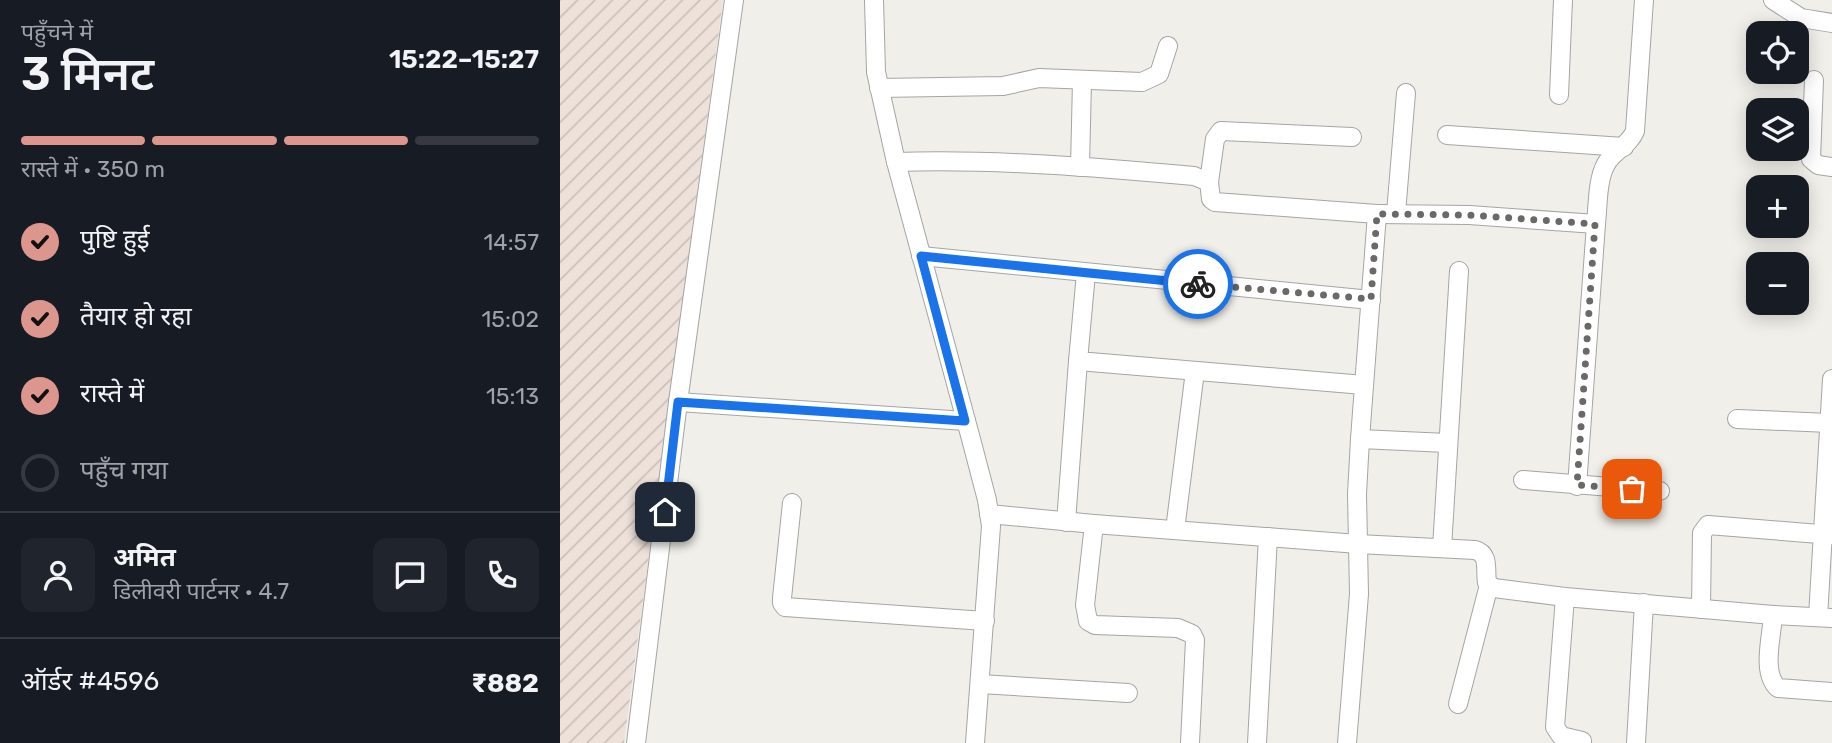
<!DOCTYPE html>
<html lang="hi">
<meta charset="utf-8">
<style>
:root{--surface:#171b24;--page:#20242c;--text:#f1f3f6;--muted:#9ea1a6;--line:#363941;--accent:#dd968e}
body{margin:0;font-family:Rubik,"Noto Sans Devanagari",sans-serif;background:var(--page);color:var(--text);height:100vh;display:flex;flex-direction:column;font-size:26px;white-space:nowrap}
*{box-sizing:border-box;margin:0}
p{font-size:23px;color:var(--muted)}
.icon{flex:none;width:38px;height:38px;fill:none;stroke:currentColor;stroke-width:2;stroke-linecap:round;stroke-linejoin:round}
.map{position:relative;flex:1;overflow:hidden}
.details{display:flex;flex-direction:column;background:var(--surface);width:560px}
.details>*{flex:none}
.tools{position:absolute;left:1186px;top:21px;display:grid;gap:14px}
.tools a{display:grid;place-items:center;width:63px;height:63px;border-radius:14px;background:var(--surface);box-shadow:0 4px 18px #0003;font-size:35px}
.pin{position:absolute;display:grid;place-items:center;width:60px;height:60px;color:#fff;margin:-30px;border-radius:14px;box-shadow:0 4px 10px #0006}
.courier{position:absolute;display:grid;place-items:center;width:70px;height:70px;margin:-35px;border:5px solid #1a73e8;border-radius:50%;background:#fff;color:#222;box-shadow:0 2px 9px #0007}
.headline em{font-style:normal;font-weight:600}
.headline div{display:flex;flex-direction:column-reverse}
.headline{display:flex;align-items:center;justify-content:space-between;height:119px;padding:0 21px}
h1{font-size:46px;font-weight:600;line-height:52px}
.bar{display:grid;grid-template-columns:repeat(4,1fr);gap:10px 7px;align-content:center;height:84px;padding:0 21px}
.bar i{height:9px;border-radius:5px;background:var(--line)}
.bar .selected{background:var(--accent)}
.bar p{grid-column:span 4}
.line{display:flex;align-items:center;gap:18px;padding:0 21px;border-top:2px solid var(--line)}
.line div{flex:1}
.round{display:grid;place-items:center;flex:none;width:74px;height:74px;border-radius:14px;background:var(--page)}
ol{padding:0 21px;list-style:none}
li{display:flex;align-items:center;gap:21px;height:77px}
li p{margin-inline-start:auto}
li .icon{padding:7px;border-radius:50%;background:var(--accent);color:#111;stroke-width:4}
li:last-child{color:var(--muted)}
li i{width:38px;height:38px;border:4px solid var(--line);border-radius:50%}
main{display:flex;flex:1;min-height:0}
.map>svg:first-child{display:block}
</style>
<main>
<section class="details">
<div class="headline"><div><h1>3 मिनट</h1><p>पहुँचने में</p></div><em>15:22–15:27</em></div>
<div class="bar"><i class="selected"></i><i class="selected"></i><i class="selected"></i><i></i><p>रास्ते में · 350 m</p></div>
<ol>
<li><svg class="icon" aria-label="check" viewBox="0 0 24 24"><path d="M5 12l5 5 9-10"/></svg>पुष्टि हुई<p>14:57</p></li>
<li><svg class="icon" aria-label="check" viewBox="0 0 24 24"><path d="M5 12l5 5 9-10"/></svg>तैयार हो रहा<p>15:02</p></li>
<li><svg class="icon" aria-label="check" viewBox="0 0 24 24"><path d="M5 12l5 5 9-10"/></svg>रास्ते में<p>15:13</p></li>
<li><i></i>पहुँच गया</li>
</ol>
<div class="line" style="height:126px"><a class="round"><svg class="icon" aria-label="person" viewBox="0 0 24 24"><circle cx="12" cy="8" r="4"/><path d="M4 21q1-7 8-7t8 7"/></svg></a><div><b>अमित</b><p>डिलीवरी पार्टनर · 4.7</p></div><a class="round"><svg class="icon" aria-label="chat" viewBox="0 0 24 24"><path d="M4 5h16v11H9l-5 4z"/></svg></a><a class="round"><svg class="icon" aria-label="phone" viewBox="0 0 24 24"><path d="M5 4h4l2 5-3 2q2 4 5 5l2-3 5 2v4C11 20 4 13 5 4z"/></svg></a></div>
<div class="line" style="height:91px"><div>ऑर्डर #4596</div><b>₹882</b></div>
</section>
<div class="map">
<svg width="1272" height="743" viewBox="0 0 1272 743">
<defs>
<pattern id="military-furrows" width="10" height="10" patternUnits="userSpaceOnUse" patternTransform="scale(1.75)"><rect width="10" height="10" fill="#ede1da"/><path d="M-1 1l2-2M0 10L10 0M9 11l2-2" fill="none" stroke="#cbc1bb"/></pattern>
</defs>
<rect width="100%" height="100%" fill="#f1efe9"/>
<polygon fill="url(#military-furrows)" points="0,0 163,0 64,743 0,743"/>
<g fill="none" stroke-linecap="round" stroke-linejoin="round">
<g stroke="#a5a5a5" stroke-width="20">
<g id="street">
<polyline points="314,0 316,72 336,162 411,439 427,500 431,526 415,743"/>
<polyline points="1213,0 1241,18 1272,23"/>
<polyline points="1254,80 1251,159 1258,165 1272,167"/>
<polyline points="319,88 443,86 479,78 582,82 599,74 608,46"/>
<polyline points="999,95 1003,0"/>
<polyline points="887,135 1064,147"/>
<path d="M 336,162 C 435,159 535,167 634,176 L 649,182 L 651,199 L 655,202 L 817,214 L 800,439 L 797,494 L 799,594 L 787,743"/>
<polyline points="520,167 522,81"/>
<polyline points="649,182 655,139 661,131 792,137"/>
<polyline points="836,213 846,93"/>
<path d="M 817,214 L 909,215 L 1036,224 C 1038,206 1037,180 1046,164 C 1053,151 1069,146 1075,131 L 1084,0"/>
<polyline points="361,256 811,300"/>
<polyline points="526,273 518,361 804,385"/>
<polyline points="118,402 406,421"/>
<polyline points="1177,419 1269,423"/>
<polyline points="800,439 887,443"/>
<polyline points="963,480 1100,491"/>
<polyline points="1017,486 1036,224"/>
<polyline points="232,503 222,598 222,603 225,607 425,621"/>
<polyline points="429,514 534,524"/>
<polyline points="506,522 518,361"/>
<polyline points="615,530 635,371"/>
<polyline points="882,548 899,271"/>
<polyline points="1005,597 995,727 1001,736 1022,741"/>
<polyline points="1141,609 1142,533 1148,525 1272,535"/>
<polyline points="1258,617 1272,379"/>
<path d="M 1272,618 L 1213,615 C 1212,636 1201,673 1218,688 L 1272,692"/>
<polyline points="420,684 568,693"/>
<polyline points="898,704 929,585"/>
<polyline points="76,743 118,402 174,0"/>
<path d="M 630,743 L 635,640 L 632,634 L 618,628 L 535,625 L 528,621 L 525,605 L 534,524 L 798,544 L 915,550 C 930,554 925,570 927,583 L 934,588 L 1005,597 L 1213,615"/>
<polyline points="697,743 708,537"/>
<polyline points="1076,743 1084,603"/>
</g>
</g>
<use href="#street" stroke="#fff" stroke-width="18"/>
</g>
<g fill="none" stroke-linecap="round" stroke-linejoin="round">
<polyline stroke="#6a6967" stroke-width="7" stroke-dasharray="0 12.6" points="638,284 811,299 817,214 909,215 1035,224 1017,485 1072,489"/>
<polyline stroke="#1a73e8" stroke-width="9" points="105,512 118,402 405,421 361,256 638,284"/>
</g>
</svg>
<div class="tools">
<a><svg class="icon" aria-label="locate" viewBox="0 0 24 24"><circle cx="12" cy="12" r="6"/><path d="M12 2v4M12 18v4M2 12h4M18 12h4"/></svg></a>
<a><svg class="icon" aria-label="layers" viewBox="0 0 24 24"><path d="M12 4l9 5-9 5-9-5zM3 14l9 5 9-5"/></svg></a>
<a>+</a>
<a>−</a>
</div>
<div class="pin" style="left:1072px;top:489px;background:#ea580c"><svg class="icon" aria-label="bag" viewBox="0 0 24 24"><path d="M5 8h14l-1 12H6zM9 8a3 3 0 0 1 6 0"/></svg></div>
<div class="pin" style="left:105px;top:512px;background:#1f2937"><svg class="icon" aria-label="home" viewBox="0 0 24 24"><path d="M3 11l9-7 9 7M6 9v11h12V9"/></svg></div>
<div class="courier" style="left:638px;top:284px"><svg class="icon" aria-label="bike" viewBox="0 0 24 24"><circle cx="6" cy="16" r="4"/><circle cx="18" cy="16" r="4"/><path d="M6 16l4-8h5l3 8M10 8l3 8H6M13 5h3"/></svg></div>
</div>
</main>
